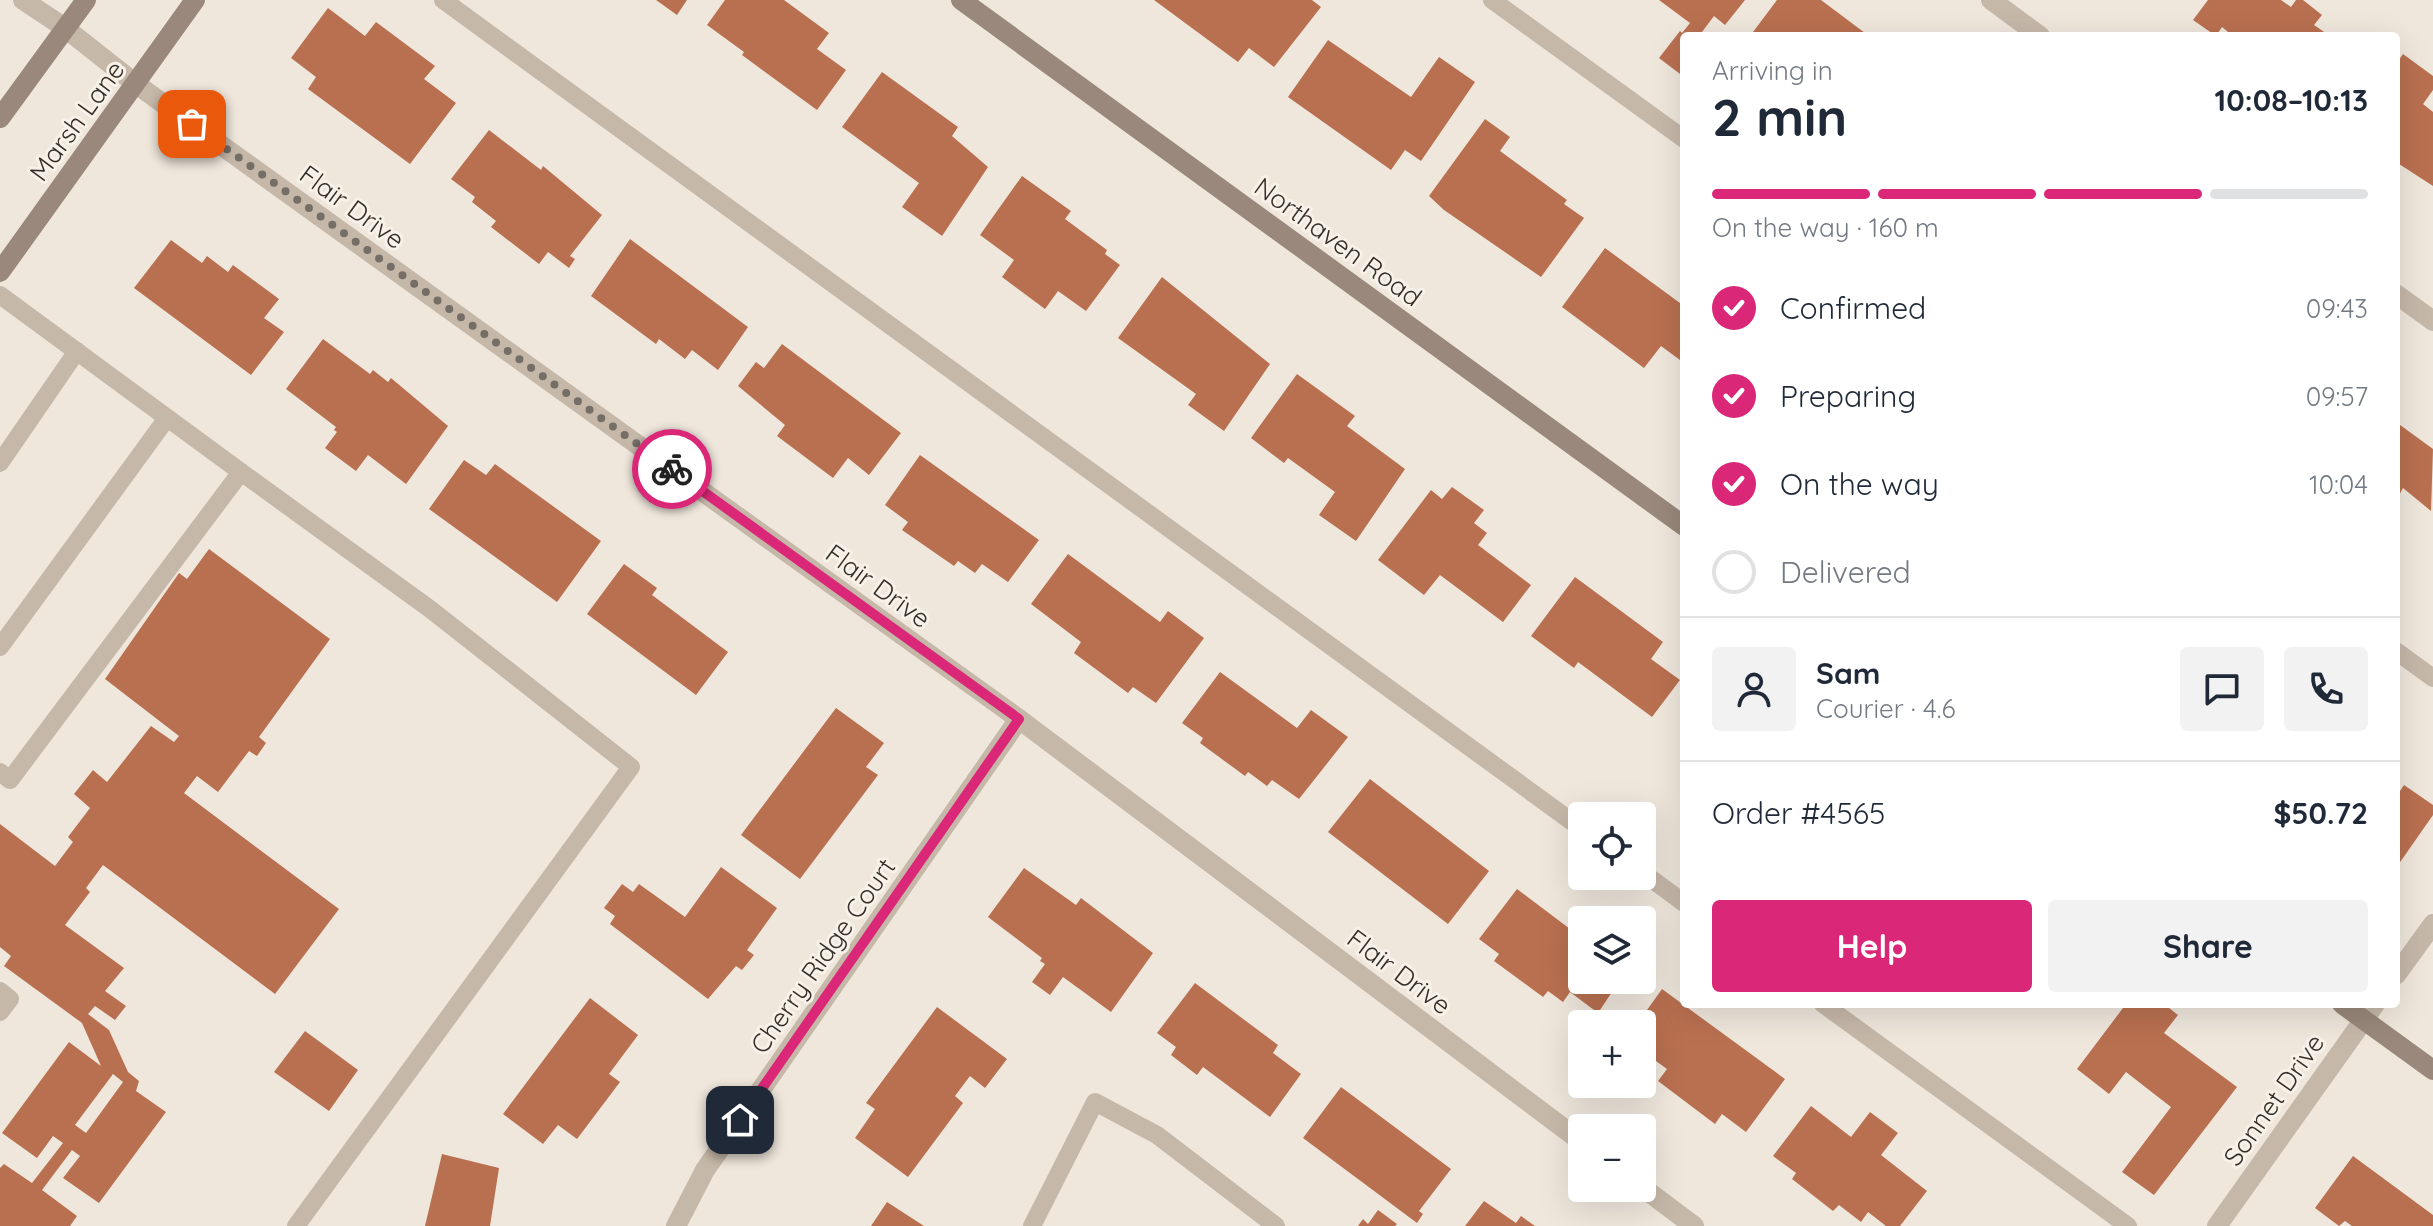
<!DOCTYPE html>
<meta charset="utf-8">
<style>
:root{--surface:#fff;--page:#f2f2f3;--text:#1f2937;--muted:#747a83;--line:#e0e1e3;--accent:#db2777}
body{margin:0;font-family:Quicksand,sans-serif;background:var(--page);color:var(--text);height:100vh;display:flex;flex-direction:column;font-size:30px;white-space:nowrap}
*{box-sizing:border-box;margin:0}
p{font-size:26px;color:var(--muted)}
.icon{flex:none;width:44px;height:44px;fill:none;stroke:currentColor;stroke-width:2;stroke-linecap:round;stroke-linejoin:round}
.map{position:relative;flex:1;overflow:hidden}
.panel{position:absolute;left:1680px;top:32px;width:720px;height:976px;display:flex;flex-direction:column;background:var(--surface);border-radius:8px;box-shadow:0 8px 32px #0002}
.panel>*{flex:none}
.tools{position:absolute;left:1568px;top:802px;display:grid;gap:16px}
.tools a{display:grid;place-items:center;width:88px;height:88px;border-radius:8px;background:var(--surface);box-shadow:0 8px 32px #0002;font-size:40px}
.pin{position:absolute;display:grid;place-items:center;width:68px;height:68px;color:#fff;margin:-34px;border-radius:16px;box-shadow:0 4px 12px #0006}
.courier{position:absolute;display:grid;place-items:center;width:80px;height:80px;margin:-40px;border:6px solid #db2777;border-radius:50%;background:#fff;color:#222;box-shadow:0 2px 10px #0007}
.summary em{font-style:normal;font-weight:700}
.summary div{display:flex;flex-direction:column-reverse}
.summary{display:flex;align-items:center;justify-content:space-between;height:136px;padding:0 32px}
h1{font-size:52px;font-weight:700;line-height:60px}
.bar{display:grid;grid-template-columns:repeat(4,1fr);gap:12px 8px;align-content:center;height:96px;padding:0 32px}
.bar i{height:10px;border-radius:6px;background:var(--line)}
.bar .selected{background:var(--accent)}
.bar p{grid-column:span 4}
.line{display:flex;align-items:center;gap:20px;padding:0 32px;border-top:2px solid var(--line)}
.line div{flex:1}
.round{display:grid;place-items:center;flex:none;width:84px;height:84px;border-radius:8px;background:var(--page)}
ol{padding:0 32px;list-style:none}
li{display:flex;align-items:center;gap:24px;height:88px}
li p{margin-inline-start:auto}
li .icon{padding:8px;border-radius:50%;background:var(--accent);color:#fff;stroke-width:4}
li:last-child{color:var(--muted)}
li i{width:44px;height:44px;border:4px solid var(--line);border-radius:50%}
.button{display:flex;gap:16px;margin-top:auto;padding:16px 32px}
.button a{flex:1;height:92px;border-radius:8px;background:var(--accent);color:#fff;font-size:32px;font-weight:700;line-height:92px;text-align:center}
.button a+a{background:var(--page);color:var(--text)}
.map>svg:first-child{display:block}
</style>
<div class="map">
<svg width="2433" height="1226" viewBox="0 0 2433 1226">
<rect width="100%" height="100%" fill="#efe7dc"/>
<g fill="#b97050" fill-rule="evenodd">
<polygon points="656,0 687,0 677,15"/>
<polygon points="725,0 784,0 829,33 817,49 846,70 817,110 742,55 744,52 707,25"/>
<polygon points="1154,0 1312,0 1321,7 1274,67 1249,48 1238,62"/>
<polygon points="1659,0 1745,0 1725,25 1714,16 1699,36 1684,36 1684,77 1659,58 1680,31 1682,33 1690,23"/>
<polygon points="1777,0 1821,0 1869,36 1750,36"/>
<polygon points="2208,0 2281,0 2291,7 2296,0 2303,0 2322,15 2314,25 2330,36 2233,36 2222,27 2216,36 2193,20"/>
<polygon points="328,8 365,36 376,22 435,66 424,79 456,103 410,164 308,89 316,77 291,58"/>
<polygon points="1328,40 1411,97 1439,57 1475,82 1421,161 1405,150 1391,170 1288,97"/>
<polygon points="2403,54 2433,76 2433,90 2423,104 2433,112 2433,186 2396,162 2396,64"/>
<polygon points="882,72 958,127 952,136 988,167 942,236 902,207 919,183 842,127"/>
<polygon points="1485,119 1510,137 1500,151 1567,200 1564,204 1584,218 1541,277 1444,210 1429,196"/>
<polygon points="489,130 541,170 543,166 602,215 570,256 575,259 569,268 548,252 539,264 491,227 496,221 472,202 475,197 451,179"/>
<polygon points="1022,176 1071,211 1065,219 1107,250 1105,254 1120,265 1086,311 1058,291 1045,309 1002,277 1014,260 980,235"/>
<polygon points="630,239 748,327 718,370 692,350 685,359 659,339 656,344 591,296"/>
<polygon points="171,240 202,263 207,256 228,272 233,265 279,299 264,318 284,332 251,375 134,288"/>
<polygon points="1605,248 1684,306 1684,363 1661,346 1644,368 1562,307"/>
<polygon points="1162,277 1270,364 1224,431 1188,405 1196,394 1118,338"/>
<polygon points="323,339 370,374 373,370 388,382 391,378 448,426 406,484 368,455 356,471 325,448 337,432 334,430 336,427 286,389"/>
<polygon points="782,344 901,433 869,475 848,458 833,478 777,436 785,425 738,386 756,362 764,368"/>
<polygon points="1297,374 1355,416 1347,426 1405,469 1356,541 1319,515 1335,492 1288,458 1284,463 1251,438"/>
<polygon points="2396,422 2433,449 2431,511 2403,488 2396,501"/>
<polygon points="920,455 1039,540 1008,582 982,564 975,573 958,561 954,566 902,530 908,522 885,505"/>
<polygon points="464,460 486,475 495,464 601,541 557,602 429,509"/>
<polygon points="1452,487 1484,510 1474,523 1487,533 1478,545 1531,585 1503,622 1440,575 1424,595 1378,560 1431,490 1442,499"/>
<path d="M 209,549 L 330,639 L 259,737 L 266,743 L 257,756 L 249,751 L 218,792 L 197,776 L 184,793 L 339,909 L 275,994 L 103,865 L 86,888 L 90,892 L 65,925 L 124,968 L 105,991 L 126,1006 L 115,1020 L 95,1006 L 88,1014 L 109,1030 L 128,1072 L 139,1081 L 136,1091 L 166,1112 L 99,1203 L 63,1178 L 80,1156 L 72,1150 L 42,1190 L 77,1216 L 70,1226 L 0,1226 L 0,1168 L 4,1164 L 32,1183 L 63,1143 L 53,1136 L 37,1158 L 2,1133 L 69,1042 L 101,1066 L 82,1023 L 4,966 L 11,956 L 0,947 L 0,824 L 55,866 L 73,842 L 68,837 L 90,808 L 74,794 L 93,770 L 107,782 L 151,726 L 174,742 L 179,736 L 105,679 L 179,573 L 187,579 ZM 113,1074 L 123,1082 L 86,1133 L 75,1125 Z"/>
<polygon points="1068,554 1160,622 1168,611 1204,638 1156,703 1133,687 1128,693 1074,653 1081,642 1031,604"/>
<polygon points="624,564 657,588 652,595 728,652 696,695 587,614"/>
<polygon points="1575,577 1663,642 1651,659 1680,680 1652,717 1578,662 1574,668 1531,636"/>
<polygon points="1220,672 1297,728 1311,710 1348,737 1299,799 1272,780 1267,786 1248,772 1245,776 1200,743 1203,738 1182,723"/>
<polygon points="836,708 884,743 866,767 878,775 800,879 741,835"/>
<polygon points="1370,779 1489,871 1448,924 1328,832"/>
<polygon points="2404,785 2433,805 2433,815 2396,868 2396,797"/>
<polygon points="721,867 777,908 747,950 754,955 742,970 736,966 708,999 610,924 615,916 604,908 622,884 633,892 639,884 685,917"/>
<polygon points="1024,868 1076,905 1081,898 1153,953 1111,1012 1063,977 1050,995 1032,982 1045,964 1040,961 1042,958 988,917"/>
<polygon points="1517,889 1582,938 1582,980 1620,980 1598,1013 1570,992 1563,1002 1548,991 1543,997 1494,961 1499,954 1479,939"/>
<polygon points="1195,983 1278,1045 1273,1053 1301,1074 1270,1117 1203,1067 1197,1075 1171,1055 1176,1047 1157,1033"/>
<polygon points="1662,989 1785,1079 1746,1132 1722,1114 1715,1124 1658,1081 1667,1069 1642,1051 1642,1024 1637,1024"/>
<polygon points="590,998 638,1035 609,1074 620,1082 577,1139 558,1125 543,1144 503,1114"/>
<polygon points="2126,1004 2164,1004 2178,1015 2164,1033 2237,1087 2154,1195 2122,1172 2171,1107 2126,1072 2109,1094 2077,1069"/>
<polygon points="937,1007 1007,1059 985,1088 970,1076 955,1096 963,1103 908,1177 855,1138 875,1109 866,1103"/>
<polygon points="305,1031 358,1070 329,1111 274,1072"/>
<polygon points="1341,1087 1451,1169 1419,1211 1423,1214 1417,1223 1303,1138"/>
<polygon points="1811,1106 1851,1137 1870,1112 1898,1133 1881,1155 1927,1191 1900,1226 1886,1226 1868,1212 1861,1222 1839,1205 1833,1211 1792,1179 1796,1173 1773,1156"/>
<polygon points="442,1154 499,1168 490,1226 425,1226"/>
<polygon points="2353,1156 2433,1215 2433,1226 2352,1226 2345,1221 2339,1226 2315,1208"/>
<polygon points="1484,1201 1516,1223 1521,1216 1535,1226 1465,1226"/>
<polygon points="887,1202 924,1226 871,1226"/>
<polygon points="1378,1210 1397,1224 1395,1226 1358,1226 1363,1219 1368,1224"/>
</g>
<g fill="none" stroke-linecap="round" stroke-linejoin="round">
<g stroke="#c6b8a9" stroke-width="18">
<polyline points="443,0 1582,829"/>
<polyline points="1492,0 1684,139"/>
<polyline points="0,295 241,472 10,780 0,772"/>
<polyline points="0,463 77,351"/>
<polyline points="241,472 430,609 631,767 296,1226"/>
<polyline points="0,647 167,418"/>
<polyline points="2396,651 2433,678"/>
<polyline points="1642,872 1684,903"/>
<polyline points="0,991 10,999 0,1012"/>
<polyline points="1823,1004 2128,1226"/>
<polyline points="1032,1226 1095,1102 1157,1135 1276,1226"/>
</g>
<g stroke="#c6b8a9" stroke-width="20">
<polyline points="23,0 65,28 136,84 1019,719 1582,1142"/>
<polyline points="1991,0 2040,36"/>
<polyline points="2396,294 2433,321"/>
<polyline points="2396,975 2433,924"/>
<polyline points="1642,1187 1694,1226"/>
<polyline points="676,1226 705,1170 1019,719"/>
<polyline points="2217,1226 2375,1004"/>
</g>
<g stroke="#99887b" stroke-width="20">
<polyline points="961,0 1684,526"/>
<polyline points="0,118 86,0"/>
<polyline points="0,272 195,0"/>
<polyline points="2342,1004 2433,1070"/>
</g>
</g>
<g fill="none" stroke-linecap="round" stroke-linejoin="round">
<polyline stroke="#756e67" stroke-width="8" stroke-dasharray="0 14.4" points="192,124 672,469"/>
<polyline stroke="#db2777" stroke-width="10" points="672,469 1019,719 740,1120"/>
</g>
<g text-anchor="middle" stroke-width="6" stroke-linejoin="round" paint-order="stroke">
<g font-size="26" fill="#342d28" stroke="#f7f1e8">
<text transform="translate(77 121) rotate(-54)" y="9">Marsh Lane</text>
<text transform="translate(352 207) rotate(36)" y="9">Flair Drive</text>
<text transform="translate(1338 242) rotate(36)" y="9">Northaven Road</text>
<text transform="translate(878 586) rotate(36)" y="9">Flair Drive</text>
<text transform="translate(823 956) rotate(-55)" y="9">Cherry Ridge Court</text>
<text transform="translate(1399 972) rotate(37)" y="9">Flair Drive</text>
<text transform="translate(2274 1100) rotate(-55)" y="9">Sonnet Drive</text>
</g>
</g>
</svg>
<div class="tools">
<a><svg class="icon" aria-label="locate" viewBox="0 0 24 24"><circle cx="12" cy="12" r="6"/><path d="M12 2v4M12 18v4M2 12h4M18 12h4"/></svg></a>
<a><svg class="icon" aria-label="layers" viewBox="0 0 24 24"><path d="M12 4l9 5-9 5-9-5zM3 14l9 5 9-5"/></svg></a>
<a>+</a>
<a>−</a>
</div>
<div class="pin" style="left:192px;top:124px;background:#ea580c"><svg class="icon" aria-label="bag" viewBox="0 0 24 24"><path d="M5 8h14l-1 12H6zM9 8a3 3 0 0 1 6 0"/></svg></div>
<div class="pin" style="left:740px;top:1120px;background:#1f2937"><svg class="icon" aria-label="home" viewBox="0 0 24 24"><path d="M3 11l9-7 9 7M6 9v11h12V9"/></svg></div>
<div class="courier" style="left:672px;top:469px"><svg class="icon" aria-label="bike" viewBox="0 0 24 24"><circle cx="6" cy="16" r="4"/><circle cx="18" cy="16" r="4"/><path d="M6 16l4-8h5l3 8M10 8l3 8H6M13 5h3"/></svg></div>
<section class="panel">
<div class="summary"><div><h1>2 min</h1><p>Arriving in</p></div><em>10:08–10:13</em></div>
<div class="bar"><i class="selected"></i><i class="selected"></i><i class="selected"></i><i></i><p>On the way · 160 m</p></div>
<ol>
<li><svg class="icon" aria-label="check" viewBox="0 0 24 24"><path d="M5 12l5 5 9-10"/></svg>Confirmed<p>09:43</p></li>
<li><svg class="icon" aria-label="check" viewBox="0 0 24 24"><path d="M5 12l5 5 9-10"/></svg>Preparing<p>09:57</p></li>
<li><svg class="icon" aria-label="check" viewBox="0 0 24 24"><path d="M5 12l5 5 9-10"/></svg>On the way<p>10:04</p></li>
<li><i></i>Delivered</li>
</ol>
<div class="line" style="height:144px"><a class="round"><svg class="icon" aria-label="person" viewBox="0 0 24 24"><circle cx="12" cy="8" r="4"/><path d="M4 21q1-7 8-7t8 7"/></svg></a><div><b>Sam</b><p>Courier · 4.6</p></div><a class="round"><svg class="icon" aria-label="chat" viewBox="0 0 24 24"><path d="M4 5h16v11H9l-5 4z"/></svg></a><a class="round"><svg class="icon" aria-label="phone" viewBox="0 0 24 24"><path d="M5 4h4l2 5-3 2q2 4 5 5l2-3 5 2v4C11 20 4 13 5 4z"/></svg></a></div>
<div class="line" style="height:104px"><div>Order #4565</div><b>$50.72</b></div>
<div class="button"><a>Help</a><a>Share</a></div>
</section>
</div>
